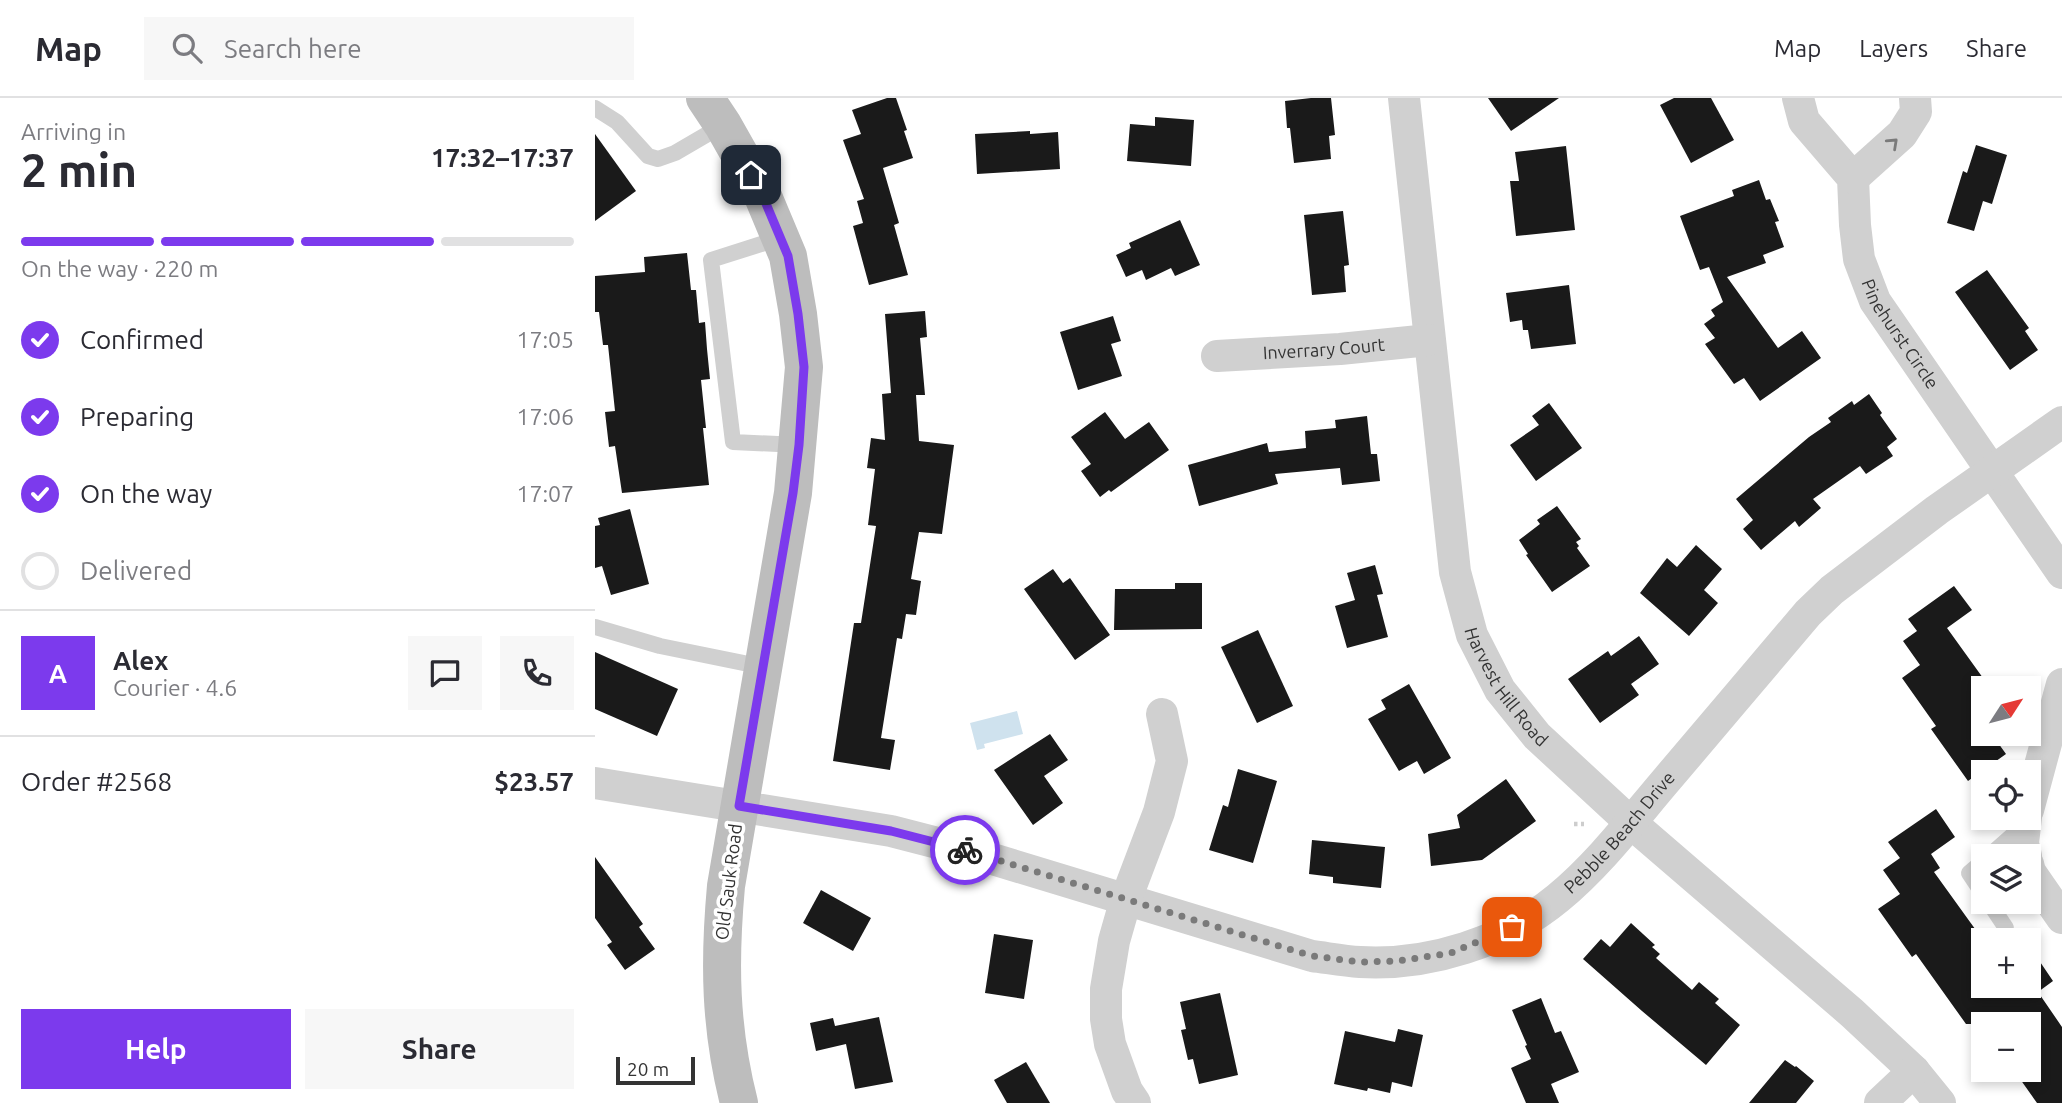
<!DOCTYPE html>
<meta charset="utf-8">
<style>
:root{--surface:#fff;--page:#f7f7f7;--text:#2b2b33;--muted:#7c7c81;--line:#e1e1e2;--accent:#7c3aed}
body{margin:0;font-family:Ubuntu,sans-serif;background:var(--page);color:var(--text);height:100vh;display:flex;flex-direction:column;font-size:26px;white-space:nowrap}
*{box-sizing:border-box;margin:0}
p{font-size:23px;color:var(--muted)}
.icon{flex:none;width:38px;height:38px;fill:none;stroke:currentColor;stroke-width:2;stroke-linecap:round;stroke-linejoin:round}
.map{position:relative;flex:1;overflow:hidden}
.details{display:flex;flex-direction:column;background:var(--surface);width:595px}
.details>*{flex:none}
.needle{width:46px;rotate:54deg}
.buttons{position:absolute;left:1376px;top:578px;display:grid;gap:14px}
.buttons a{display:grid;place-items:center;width:70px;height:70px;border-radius:0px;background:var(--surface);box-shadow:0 4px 10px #0003;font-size:35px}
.scale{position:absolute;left:21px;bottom:18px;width:79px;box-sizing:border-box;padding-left:7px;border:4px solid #333;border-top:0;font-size:19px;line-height:24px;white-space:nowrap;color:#333;-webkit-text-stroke:5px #fff;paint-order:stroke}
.pin{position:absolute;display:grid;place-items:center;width:60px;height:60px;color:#fff;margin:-30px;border-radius:14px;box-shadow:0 4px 10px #0006}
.courier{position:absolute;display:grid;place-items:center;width:70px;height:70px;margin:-35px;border:5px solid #7c3aed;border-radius:50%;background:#fff;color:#222;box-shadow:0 2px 9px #0007}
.overview em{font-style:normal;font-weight:600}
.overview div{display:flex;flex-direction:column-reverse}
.overview{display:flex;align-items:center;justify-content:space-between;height:119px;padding:0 21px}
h1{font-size:46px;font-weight:600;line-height:52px}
.bar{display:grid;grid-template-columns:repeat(4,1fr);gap:10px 7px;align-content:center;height:84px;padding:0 21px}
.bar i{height:9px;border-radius:5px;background:var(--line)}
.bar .current{background:var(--accent)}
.bar p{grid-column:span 4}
.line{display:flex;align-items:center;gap:18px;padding:0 21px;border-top:2px solid var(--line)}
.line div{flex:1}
.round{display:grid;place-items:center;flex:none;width:74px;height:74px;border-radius:0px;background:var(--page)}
ol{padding:0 21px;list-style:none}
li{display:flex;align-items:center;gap:21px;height:77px}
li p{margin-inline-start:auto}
li .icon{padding:7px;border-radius:50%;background:var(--accent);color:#fff;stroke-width:4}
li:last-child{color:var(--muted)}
li i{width:38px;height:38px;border:4px solid var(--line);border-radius:50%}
.action{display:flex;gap:14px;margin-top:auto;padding:14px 21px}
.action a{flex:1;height:80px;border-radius:0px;background:var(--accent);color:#fff;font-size:28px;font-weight:600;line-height:80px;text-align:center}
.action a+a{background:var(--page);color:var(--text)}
header{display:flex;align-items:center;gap:42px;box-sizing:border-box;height:98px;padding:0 35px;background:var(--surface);border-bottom:2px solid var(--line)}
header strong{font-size:33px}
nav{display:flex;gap:38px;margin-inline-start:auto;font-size:24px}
.search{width:490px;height:63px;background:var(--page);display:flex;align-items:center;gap:18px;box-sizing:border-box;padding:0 24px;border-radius:0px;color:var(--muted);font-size:26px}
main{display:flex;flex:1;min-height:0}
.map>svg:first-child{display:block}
</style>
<header>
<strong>Map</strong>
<div class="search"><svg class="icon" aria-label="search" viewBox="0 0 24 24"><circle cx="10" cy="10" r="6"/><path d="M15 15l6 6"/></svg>Search here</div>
<nav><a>Map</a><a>Layers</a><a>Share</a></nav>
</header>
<main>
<section class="details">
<div class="overview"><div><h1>2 min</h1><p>Arriving in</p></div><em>17:32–17:37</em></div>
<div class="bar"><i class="current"></i><i class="current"></i><i class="current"></i><i></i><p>On the way · 220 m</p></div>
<ol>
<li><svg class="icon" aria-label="check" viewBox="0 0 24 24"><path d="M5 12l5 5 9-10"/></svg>Confirmed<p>17:05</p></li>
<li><svg class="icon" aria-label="check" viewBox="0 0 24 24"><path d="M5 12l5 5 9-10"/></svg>Preparing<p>17:06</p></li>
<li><svg class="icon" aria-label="check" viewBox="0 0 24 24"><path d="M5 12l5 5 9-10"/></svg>On the way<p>17:07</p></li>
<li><i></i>Delivered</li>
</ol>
<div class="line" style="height:126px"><b class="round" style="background:var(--accent);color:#fff">A</b><div><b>Alex</b><p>Courier · 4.6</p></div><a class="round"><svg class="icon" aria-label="chat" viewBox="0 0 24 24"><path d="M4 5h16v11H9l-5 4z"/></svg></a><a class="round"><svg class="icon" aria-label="phone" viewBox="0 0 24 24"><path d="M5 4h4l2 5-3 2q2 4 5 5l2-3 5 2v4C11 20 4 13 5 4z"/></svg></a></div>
<div class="line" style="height:91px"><div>Order #2568</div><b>$23.57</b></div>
<div class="action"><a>Help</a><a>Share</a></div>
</section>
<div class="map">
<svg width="1467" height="1005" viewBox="0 0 1467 1005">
<rect width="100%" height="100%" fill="#fff"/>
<polygon fill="#cfe2ee" points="422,613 428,636 389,646 390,650 382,652 375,625"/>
<g fill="#1a1a1a">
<polygon points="292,0 301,0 312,32 309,33 318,60 288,70 304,125 299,127 313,177 274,187 258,128 268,125 262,103 269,101 248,42 266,36 257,12"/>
<polygon points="716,0 736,0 740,37 734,38 736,61 699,65 695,30 692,30 690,3"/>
<polygon points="893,0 964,0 916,33"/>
<polygon points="1079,0 1116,0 1139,42 1096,65 1065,7"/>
<polygon points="560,19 599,22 596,68 532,63 535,26 560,28"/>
<polygon points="435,33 435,36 463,34 465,71 382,76 380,36"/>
<polygon points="0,36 41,93 0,123"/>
<polygon points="1381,47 1412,57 1397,106 1388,103 1379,133 1352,125 1368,73 1372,75"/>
<polygon points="971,48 980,132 921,138 915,83 924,83 920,54"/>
<polygon points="1164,82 1171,102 1175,101 1184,123 1180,124 1189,149 1168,157 1171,165 1132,179 1183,250 1207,233 1226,260 1165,303 1149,280 1139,286 1110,246 1120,240 1109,226 1120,218 1116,212 1128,204 1114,169 1105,172 1085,118 1139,98 1137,92"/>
<polygon points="748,113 754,167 749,168 751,194 717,197 709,117"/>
<polygon points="585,122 605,167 580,178 576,170 551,182 547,172 531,179 521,157 536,150 534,145"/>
<polygon points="92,155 96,192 101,192 104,225 110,224 112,251 115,281 106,282 111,330 108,330 114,387 27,395 20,348 14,349 10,314 20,313 13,247 8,247 4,214 0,214 0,178 50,174 49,159"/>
<polygon points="1392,172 1434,230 1430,233 1443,252 1415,272 1360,194"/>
<polygon points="974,187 981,246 936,251 933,232 928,232 927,222 915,224 911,195"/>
<polygon points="330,213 332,239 325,240 330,297 321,297 324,343 359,347 347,436 324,434 316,481 326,483 321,517 311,516 307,541 302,540 286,640 300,642 295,672 238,663 259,525 266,525 281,428 273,427 280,371 272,370 276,340 290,342 287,296 296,295 290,216"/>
<polygon points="518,218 526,243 516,246 527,278 483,292 465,234"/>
<polygon points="1274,296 1287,315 1285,317 1302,341 1292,349 1298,358 1271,376 1265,368 1218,401 1226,410 1204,429 1200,423 1166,452 1148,431 1158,422 1141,401 1214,339 1236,324 1233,320 1257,303 1259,307"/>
<polygon points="954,305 987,350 941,383 915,347 944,327 937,318"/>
<polygon points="510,314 530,341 554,324 574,352 516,394 514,392 505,399 486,373 496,366 476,339"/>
<polygon points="772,318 776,356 782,356 785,383 747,387 745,370 680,376 683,386 604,408 593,367 672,345 674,354 711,350 710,333 741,330 740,322"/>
<polygon points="962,408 986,441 981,444 984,448 982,450 995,468 957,494 931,457 933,456 924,442 945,426 942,422"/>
<polygon points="35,411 54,486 16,497 7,468 0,470 0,428 5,427 3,420"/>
<polygon points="1101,447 1127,471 1109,492 1123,505 1094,538 1045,495 1072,460 1082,469"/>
<polygon points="780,467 788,496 782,497 793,539 752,550 740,508 760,502 752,475"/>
<polygon points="458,471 468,485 475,480 515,537 480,562 429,491"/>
<polygon points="580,485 607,485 607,531 519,532 520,491 580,491"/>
<polygon points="1359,488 1377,512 1352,530 1388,580 1388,635 1396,635 1411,656 1373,683 1336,631 1341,628 1307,580 1325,567 1308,543 1322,533 1313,521"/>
<polygon points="663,532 698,608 662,625 626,549"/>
<polygon points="1044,538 1064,566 1036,586 1044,597 1005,625 973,581 1013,553 1016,558"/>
<polygon points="0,554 83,591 62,638 0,611"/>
<polygon points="814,586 856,660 829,676 822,663 804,673 773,621 791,611 786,602"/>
<polygon points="455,636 473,662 449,678 468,705 438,727 399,672"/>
<polygon points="643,671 682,683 658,765 614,752 628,707 633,709"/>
<polygon points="911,681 941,723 887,762 836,768 833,736 865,730 862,717"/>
<polygon points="1341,711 1360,739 1336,756 1345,770 1339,774 1388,842 1388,887 1433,887 1433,846 1458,883 1443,894 1467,929 1467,1005 1442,1005 1418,971 1433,971 1433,926 1371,926 1321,856 1317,859 1283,811 1305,796 1288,772 1305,760 1293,744"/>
<polygon points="717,742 790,749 786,790 738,785 738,779 714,776"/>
<polygon points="0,759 48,826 44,829 60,851 30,872 12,847 17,844 0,820"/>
<polygon points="226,792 276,820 258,853 208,825"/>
<polygon points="1036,825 1060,847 1057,849 1065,856 1061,860 1097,892 1104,884 1124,901 1120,905 1145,927 1111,967 1047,913 988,861 1006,841 1015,849"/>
<polygon points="399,836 438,842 429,901 390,895"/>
<polygon points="625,895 643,977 604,986 598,961 593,962 586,932 591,931 585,904"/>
<polygon points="946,900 960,935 966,933 984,974 956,986 964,1005 931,1005 916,970 936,961 930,948 932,947 917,912"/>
<polygon points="284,919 298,984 260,991 251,946 221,953 215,925 238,920 240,928"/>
<polygon points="803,931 828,937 817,989 797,984 795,995 773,990 772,993 739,986 750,933 800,944"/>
<polygon points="1190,962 1200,969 1201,968 1219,983 1201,1005 1154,1005"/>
<polygon points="431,964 455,1005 412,1005 399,982"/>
</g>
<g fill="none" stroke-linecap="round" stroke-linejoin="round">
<polyline stroke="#cdcdcd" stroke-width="4.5" stroke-dasharray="3.5 3.5" stroke-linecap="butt" points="979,726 989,726"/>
<g stroke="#d0d0d0" stroke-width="16">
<polyline points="0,10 22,24 53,58 63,61 80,55 128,27"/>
<polyline points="185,140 116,162 138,344 204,347"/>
<polyline points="0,529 65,548 168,569"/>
<polyline points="1394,758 1428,728"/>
<polyline points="1388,763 1374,775 1388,796"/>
<polyline points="1393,803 1411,830"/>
</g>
<g stroke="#d0d0d0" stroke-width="32">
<path id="s1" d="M 809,0 L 860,474 L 877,537 L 905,592 L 942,638 L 1035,724 L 1257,915 L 1319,973 L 1345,1005"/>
<path id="s2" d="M 1203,0 L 1209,23 L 1258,80 L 1260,127 L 1264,161 L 1280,203 L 1467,475"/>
<polyline points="1258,80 1307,36 1321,14 1320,0"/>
<path id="s3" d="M 622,258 L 745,251 L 834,242"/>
<path id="s4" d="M 0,685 L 296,733 L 358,749 L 717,858 C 733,860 749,863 765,864 C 834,868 910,844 963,800 C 1003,767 1035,725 1068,686 C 1116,629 1165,572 1213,515 L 1237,492 L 1342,412 L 1467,324"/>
<polyline points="1433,712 1467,586"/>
<polyline points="1431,758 1428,745 1431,719"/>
<polyline points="1433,766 1435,774 1467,820"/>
<polyline points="540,1005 532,993 515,946 511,921 511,891 519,843 531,801 564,714 577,663 567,616"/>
<polyline points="1285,1005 1319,973"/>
</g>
<path stroke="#bdbdbd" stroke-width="38" d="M 110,0 L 128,27 L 167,96 L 193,158 L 203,216 L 209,269 L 198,395 L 131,788 C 124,865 125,930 144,1005"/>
</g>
<defs><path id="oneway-chevron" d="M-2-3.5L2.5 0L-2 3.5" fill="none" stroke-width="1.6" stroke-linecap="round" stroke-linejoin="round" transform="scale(1.75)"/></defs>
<use stroke="#7a7a7a" href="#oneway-chevron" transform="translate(1298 45) rotate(-43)"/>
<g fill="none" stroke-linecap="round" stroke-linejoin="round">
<polyline stroke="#7a7a7a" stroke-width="7" stroke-dasharray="0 12.6" points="370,752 717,858 766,864 803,863 856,855 917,829"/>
<polyline stroke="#7c3aed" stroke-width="9" points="156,77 167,96 193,158 203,216 209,269 204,347 198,395 144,708 296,733 370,752"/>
</g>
<g text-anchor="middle" stroke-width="7" stroke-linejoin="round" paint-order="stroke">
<g font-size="18" fill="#333" stroke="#fff">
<text dy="6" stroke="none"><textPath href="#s2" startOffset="266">Pinehurst Circle</textPath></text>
<text dy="6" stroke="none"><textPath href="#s3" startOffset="107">Inverrary Court</textPath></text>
<text dy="6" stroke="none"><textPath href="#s1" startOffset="604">Harvest Hill Road</textPath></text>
<text dy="6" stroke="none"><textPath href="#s4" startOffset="1090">Pebble Beach Drive</textPath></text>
<text transform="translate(134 784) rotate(-83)" y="6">Old Sauk Road</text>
</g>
</g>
</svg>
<div class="buttons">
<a><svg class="needle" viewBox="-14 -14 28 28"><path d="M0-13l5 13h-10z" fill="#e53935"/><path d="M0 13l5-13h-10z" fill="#7c7c81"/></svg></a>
<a><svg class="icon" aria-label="locate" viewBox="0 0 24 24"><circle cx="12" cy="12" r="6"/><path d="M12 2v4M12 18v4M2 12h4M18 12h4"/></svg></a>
<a><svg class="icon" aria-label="layers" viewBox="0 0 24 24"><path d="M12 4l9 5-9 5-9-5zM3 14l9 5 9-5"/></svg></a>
<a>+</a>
<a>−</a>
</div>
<div class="scale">20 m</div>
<div class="pin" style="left:917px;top:829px;background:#ea580c"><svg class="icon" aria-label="bag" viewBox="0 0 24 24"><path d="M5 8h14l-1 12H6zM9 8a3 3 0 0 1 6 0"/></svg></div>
<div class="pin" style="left:156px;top:77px;background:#1f2937"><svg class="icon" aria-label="home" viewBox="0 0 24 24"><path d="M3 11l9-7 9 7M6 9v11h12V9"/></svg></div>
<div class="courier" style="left:370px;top:752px"><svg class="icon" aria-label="bike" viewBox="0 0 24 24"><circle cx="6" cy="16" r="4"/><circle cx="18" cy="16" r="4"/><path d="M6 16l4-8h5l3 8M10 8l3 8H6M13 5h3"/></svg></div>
</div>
</main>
